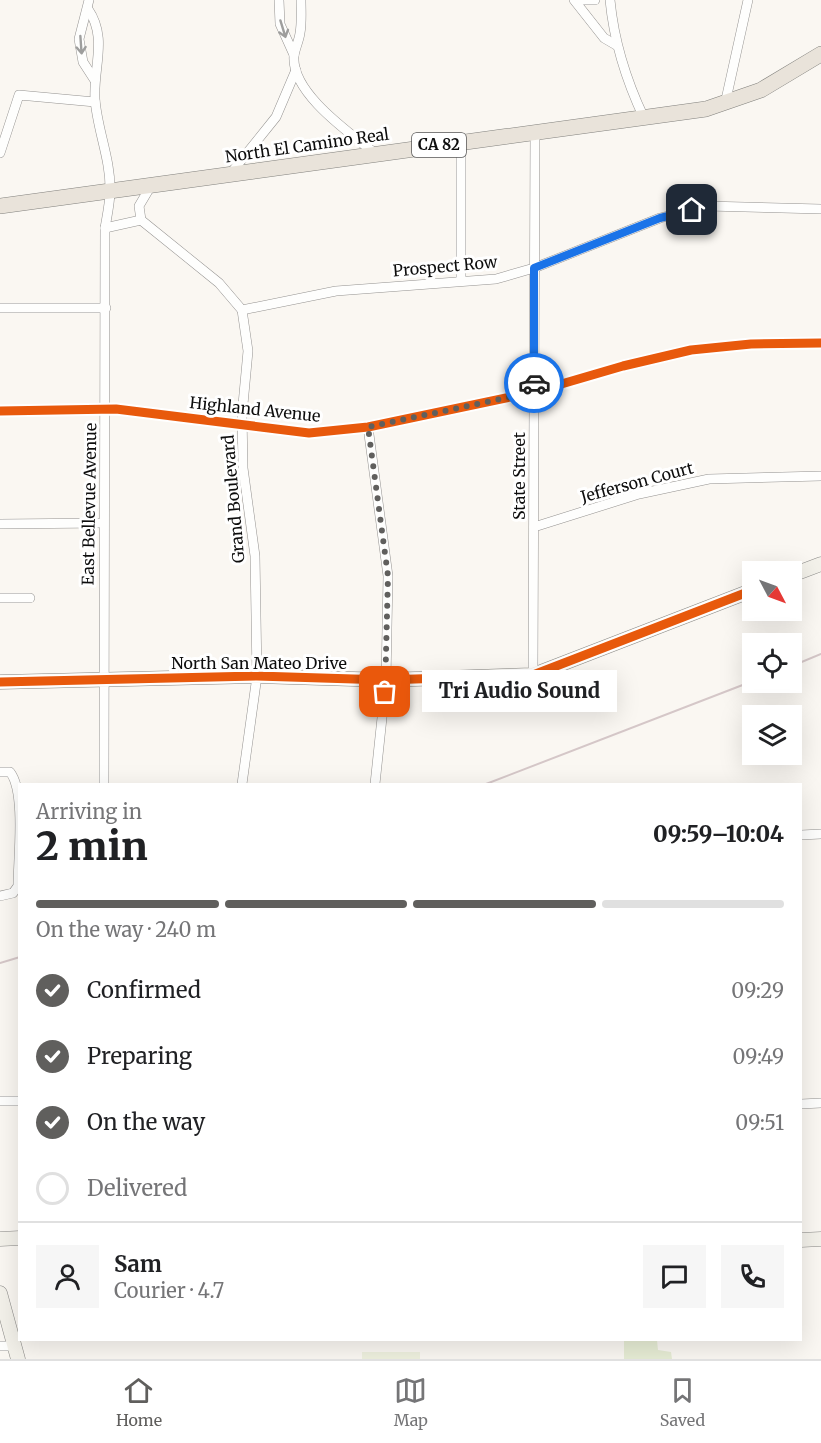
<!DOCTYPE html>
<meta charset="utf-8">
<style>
:root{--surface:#fff;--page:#f6f6f6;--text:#202124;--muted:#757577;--line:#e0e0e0;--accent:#605f5d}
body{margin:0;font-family:Merriweather,serif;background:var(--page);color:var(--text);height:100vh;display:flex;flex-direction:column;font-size:22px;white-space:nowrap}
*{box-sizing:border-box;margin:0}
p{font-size:20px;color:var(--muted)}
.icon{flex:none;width:33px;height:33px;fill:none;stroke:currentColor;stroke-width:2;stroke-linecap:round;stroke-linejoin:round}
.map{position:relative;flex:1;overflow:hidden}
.details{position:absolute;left:18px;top:783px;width:784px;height:558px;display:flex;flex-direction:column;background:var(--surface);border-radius:0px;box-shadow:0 6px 24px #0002}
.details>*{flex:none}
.needle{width:39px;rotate:131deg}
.buttons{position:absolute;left:742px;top:561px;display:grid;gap:12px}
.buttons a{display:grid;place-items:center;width:60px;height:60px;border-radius:0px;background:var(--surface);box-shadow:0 6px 24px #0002;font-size:30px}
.pin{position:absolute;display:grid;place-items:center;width:51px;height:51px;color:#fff;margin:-26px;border-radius:12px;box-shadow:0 3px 9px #0006}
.courier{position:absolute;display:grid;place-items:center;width:60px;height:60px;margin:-30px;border:4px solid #1a73e8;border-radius:50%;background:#fff;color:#222;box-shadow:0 2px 8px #0007}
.bubble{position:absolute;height:42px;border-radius:0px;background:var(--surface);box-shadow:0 6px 24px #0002;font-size:20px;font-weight:800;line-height:42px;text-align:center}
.head em{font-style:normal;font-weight:800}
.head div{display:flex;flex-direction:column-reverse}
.head{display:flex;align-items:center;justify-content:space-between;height:102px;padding:0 18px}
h1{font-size:39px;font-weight:800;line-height:45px}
.bar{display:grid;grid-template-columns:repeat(4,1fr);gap:9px 6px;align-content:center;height:72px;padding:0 18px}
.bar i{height:8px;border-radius:4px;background:var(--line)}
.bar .active{background:var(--accent)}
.bar p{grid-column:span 4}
.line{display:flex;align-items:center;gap:15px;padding:0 18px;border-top:2px solid var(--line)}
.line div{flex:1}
.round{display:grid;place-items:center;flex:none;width:63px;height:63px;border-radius:0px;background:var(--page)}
ol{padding:0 18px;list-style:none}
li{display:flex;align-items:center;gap:18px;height:66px}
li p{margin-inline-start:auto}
li .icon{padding:6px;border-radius:50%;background:var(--accent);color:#fff;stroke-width:4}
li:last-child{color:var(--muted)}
li i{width:33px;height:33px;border:3px solid var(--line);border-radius:50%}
.dock{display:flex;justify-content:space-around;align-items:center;height:84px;border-top:2px solid var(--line);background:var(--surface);font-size:16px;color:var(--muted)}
.dock a{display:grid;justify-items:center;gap:3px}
.dock .active{color:var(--accent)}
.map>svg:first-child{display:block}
</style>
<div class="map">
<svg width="821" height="1359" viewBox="0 0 821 1359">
<rect width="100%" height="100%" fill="#faf7f2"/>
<polygon fill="#e6ecd4" points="624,1340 657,1340 658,1350 671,1352 672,1359 624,1359"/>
<rect fill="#eef0de" x="362" y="1352" width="58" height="7"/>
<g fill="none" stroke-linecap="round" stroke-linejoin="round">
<g stroke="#949290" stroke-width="10">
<g id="minor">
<polyline points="89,0 79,39 83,62 94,79"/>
<polyline points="279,0 280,24 294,55"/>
<path d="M 301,0 C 301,11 302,22 300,33 C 299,41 295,48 294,56 C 291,93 350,133 376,154"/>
<polyline points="574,0 604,38 616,45"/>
<polyline points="578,0 595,0"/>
<path d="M 610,0 C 614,42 626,80 644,118"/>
<path d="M 88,9 C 108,38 93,67 95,99 C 97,129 111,160 110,191 C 110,203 107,216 105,228 L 104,784"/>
<polyline points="725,104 748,0"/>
<polyline points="0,153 19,95 95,102"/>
<polyline points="231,173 276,117 296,70"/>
<polyline points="141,220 139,206 152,184"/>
<polyline points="105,228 141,220 219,283 242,310 248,351 242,415 243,468 255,556 257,676 242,784"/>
<polyline points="461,280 461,142"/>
<polyline points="0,308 106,308"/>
<polyline points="242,310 336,291 496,279 534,268 660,218 707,206 821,209"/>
<polyline points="0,411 116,409 309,433 368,427 534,392 623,366 691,350 751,344 821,343"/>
<polyline points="368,427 388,576 386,680 375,784"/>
<polyline points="0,524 103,523"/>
<polyline points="534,527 639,494 709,479 821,476"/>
<polyline points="0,598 30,598"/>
<polyline points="533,675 535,132"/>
<path d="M 0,772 L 10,772 C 26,792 18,859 18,886 L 13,893 L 0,896"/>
<polyline points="801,835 821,834"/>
<polyline points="0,1101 20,1101"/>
<polyline points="801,1104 821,1103"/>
<polyline points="0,1346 15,1346"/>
</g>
</g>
<g stroke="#8a8987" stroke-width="15">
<g id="secondary">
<polyline points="792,575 821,564"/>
<polyline points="0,682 257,676 386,680 533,675 753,590"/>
<polyline points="0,1239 20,1238"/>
<polyline points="801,1240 821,1239"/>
<polyline points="0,1293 18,1359"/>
</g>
</g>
<g stroke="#81807d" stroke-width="16">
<polyline id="primary" points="0,206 706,109 761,90 821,54"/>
</g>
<use href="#minor" stroke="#fefefd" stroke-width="9"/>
<use href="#secondary" stroke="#f3f1ea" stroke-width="14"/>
<use href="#primary" stroke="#e9e3da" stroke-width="15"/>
<g stroke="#d5c7c8" stroke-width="2">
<polyline points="792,666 821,654"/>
<polyline points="486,784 753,681"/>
<polyline points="0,963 20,957"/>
</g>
<g stroke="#fff" stroke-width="13">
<g id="cycleway">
<polyline points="0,411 116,409 309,433 368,427 534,392 623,366 691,350 751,344 821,343"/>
<polyline points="0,682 257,676 386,680 533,675 753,590"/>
</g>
</g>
<use href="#cycleway" stroke="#e8590c" stroke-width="9"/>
</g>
<defs><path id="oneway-shaft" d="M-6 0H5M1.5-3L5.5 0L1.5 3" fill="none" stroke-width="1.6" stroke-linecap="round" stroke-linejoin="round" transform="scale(1.5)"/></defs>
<g stroke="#9e9e9d">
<use href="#oneway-shaft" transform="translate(283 29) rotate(73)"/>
<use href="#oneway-shaft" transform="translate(81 45) rotate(86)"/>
</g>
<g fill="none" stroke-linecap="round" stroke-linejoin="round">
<polyline stroke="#605f5d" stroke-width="6" stroke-dasharray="0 10.8" points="385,692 388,576 368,427 534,392 534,383"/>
<polyline stroke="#1a73e8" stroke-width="8" points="534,383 534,268 660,218 692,210"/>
</g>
<g text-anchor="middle" stroke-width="6" stroke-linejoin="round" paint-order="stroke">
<rect fill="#fff" stroke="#565656" stroke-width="1.5" x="412" y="133" width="54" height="24" rx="4.5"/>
<g font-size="15" font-weight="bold" fill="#0d0d0d">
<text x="439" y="150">CA 82</text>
</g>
<g font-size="16" fill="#0d0d0d" stroke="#fff">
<text transform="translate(307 145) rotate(-8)" y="6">North El Camino Real</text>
<text transform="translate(445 266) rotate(-5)" y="6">Prospect Row</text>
<text transform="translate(255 409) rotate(6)" y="6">Highland Avenue</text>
<text transform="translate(519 476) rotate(-90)" y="6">State Street</text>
<text transform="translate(637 482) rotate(-15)" y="6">Jefferson Court</text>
<text transform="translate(233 499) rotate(-95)" y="6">Grand Boulevard</text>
<text transform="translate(89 504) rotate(-89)" y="6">East Bellevue Avenue</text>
<text x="259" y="669">North San Mateo Drive</text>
</g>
</g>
</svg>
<div class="buttons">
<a><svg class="needle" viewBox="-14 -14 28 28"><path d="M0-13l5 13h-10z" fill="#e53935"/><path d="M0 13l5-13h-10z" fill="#757577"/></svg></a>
<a><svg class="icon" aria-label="locate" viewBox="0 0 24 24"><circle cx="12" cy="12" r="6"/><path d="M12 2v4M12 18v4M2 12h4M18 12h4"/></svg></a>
<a><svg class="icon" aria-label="layers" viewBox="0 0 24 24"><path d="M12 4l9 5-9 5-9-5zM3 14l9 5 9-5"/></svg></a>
</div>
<div class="pin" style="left:385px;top:692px;background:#ea580c"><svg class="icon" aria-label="bag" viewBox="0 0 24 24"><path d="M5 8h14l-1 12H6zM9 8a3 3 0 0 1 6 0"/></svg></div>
<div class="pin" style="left:692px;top:210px;background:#1f2937"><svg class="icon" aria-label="home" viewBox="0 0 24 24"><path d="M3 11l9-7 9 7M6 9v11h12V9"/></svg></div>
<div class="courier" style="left:534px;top:383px"><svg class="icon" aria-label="car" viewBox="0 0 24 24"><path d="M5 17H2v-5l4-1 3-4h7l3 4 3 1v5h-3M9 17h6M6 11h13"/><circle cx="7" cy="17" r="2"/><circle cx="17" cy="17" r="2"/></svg></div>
<div class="bubble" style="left:422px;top:670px;width:195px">Tri Audio Sound</div>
<section class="details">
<div class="head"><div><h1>2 min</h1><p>Arriving in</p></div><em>09:59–10:04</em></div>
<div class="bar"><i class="active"></i><i class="active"></i><i class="active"></i><i></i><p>On the way · 240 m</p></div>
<ol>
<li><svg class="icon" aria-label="check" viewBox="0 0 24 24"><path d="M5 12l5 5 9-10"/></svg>Confirmed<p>09:29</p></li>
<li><svg class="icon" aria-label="check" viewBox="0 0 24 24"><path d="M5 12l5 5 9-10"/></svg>Preparing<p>09:49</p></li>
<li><svg class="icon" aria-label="check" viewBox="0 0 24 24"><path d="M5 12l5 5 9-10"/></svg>On the way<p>09:51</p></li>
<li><i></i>Delivered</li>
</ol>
<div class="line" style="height:108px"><a class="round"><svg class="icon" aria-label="person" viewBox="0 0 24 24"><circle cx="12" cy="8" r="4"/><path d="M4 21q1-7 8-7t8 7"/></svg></a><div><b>Sam</b><p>Courier · 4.7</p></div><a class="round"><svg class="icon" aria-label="chat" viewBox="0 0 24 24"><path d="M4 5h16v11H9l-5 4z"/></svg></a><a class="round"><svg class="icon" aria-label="phone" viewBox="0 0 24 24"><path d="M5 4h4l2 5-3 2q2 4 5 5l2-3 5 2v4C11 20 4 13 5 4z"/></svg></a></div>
</section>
</div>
<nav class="dock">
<a class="active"><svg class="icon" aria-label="home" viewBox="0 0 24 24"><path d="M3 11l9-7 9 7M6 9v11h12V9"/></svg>Home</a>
<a><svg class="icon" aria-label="map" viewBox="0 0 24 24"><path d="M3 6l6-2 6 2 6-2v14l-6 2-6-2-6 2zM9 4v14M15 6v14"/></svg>Map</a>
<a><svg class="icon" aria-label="saved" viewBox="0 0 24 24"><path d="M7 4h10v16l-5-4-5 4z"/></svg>Saved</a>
</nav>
